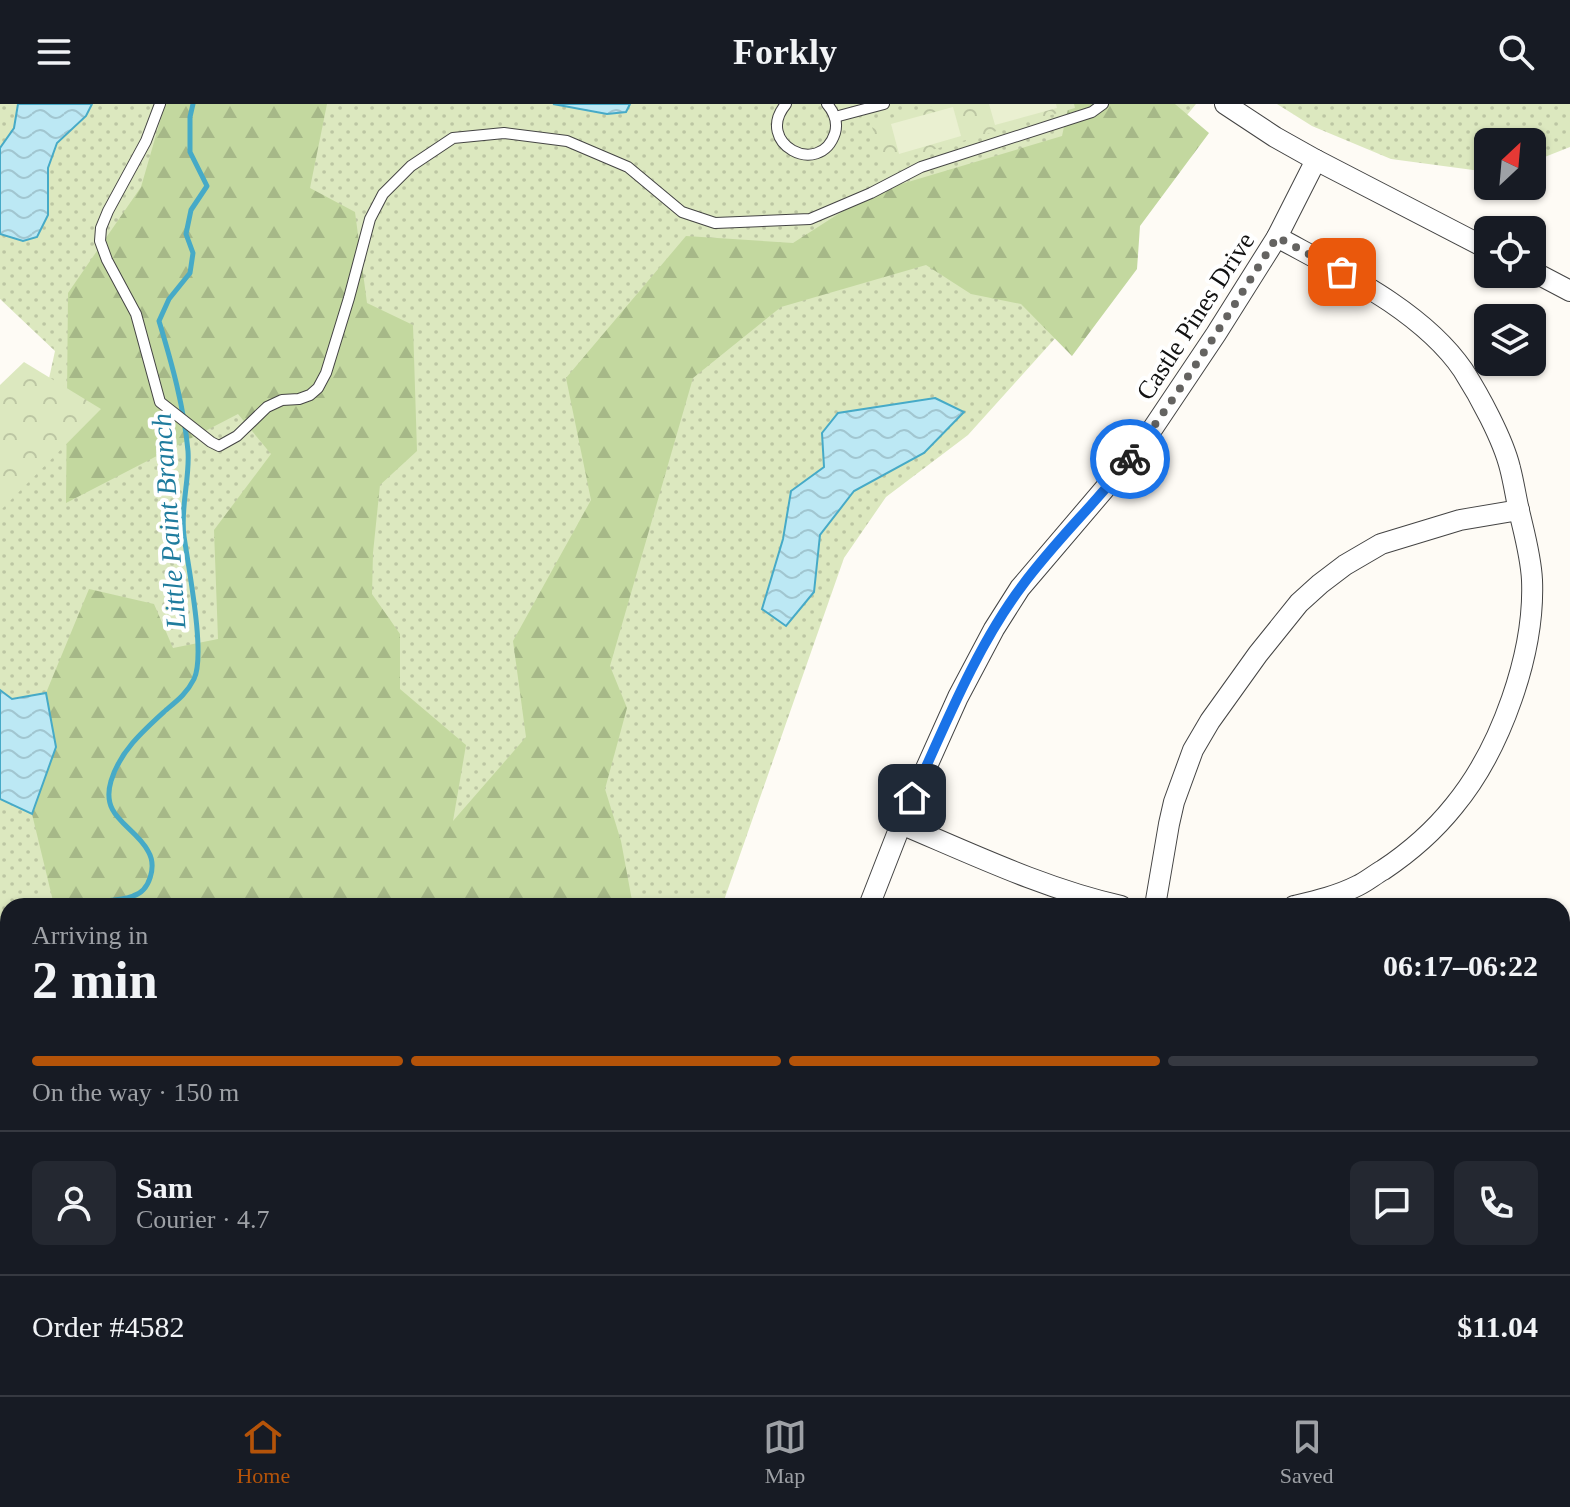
<!DOCTYPE html>
<meta charset="utf-8">
<style>
:root{--surface:#171b24;--page:#242831;--text:#f1f3f6;--muted:#9ea1a6;--line:#363941;--accent:#b45309}
body{margin:0;font-family:Georgia,serif;background:var(--page);color:var(--text);height:100vh;display:flex;flex-direction:column;font-size:30px;white-space:nowrap}
*{box-sizing:border-box;margin:0}
p{font-size:26px;color:var(--muted)}
.icon{flex:none;width:44px;height:44px;fill:none;stroke:currentColor;stroke-width:2;stroke-linecap:round;stroke-linejoin:round}
.map{position:relative;flex:1;overflow:hidden}
.panel{position:absolute;left:0px;top:794px;width:1570px;height:498px;display:flex;flex-direction:column;background:var(--surface);border-radius:24px 24px 0 0;box-shadow:0 2px 6px #0004}
.panel>*{flex:none}
.needle{width:52px;rotate:26deg}
.tools{position:absolute;left:1474px;top:24px;display:grid;gap:16px}
.tools a{display:grid;place-items:center;width:72px;height:72px;border-radius:12px;background:var(--surface);box-shadow:0 2px 6px #0004;font-size:40px}
.pin{position:absolute;display:grid;place-items:center;width:68px;height:68px;color:#fff;margin:-34px;border-radius:16px;box-shadow:0 4px 12px #0006}
.courier{position:absolute;display:grid;place-items:center;width:80px;height:80px;margin:-40px;border:6px solid #1a73e8;border-radius:50%;background:#fff;color:#222;box-shadow:0 2px 10px #0007}
.head em{font-style:normal;font-weight:700}
.head div{display:flex;flex-direction:column-reverse}
.head{display:flex;align-items:center;justify-content:space-between;height:136px;padding:0 32px}
h1{font-size:52px;font-weight:700;line-height:60px}
.bar{display:grid;grid-template-columns:repeat(4,1fr);gap:12px 8px;align-content:center;height:96px;padding:0 32px}
.bar i{height:10px;border-radius:6px;background:var(--line)}
.bar .current{background:var(--accent)}
.bar p{grid-column:span 4}
.line{display:flex;align-items:center;gap:20px;padding:0 32px;border-top:2px solid var(--line)}
.line div{flex:1}
.round{display:grid;place-items:center;flex:none;width:84px;height:84px;border-radius:12px;background:var(--page)}
header{display:flex;justify-content:space-between;align-items:center;height:104px;padding:0 32px;background:var(--surface);font-size:36px;font-weight:700}
.menu{display:flex;justify-content:space-around;align-items:center;height:112px;border-top:2px solid var(--line);background:var(--surface);font-size:22px;color:var(--muted)}
.menu a{display:grid;justify-items:center;gap:4px}
.menu .current{color:var(--accent)}
.map>svg:first-child{display:block}
</style>
<header><svg class="icon" aria-label="menu" viewBox="0 0 24 24"><path d="M4 6h16M4 12h16M4 18h16"/></svg>Forkly<svg class="icon" aria-label="search" viewBox="0 0 24 24"><circle cx="10" cy="10" r="6"/><path d="M15 15l6 6"/></svg></header>
<div class="map">
<svg width="1570" height="1291" viewBox="0 0 1570 1291">
<defs>
<pattern id="grass-dots" width="8" height="8" patternUnits="userSpaceOnUse" patternTransform="scale(2)"><rect width="8" height="8" fill="#dce8bf"/><path d="M2 2h.1M6 6h.1" fill="none" stroke="#bcc6a3" stroke-width="1.8" stroke-linecap="round"/></pattern>
<pattern id="forest-firs" width="22" height="20" patternUnits="userSpaceOnUse" patternTransform="scale(2)"><rect width="22" height="20" fill="#c3d89f"/><path d="M5 1l3.5 6h-7zM16 11l3.5 6h-7z" fill="#a6b888"/></pattern>
<pattern id="park-crowns" width="20" height="18" patternUnits="userSpaceOnUse" patternTransform="scale(2)"><rect width="20" height="18" fill="#dce8bf"/><path d="M2 6a3 3 0 1 1 6 0M12 15a3 3 0 1 1 6 0" fill="none" stroke="#bcc6a3"/></pattern>
<pattern id="water-waves" width="16" height="10" patternUnits="userSpaceOnUse" patternTransform="scale(2)"><rect width="16" height="10" fill="#bce8f4"/><path d="M0 5q4-4 8 0t8 0" fill="none" stroke="#a1c6d0"/></pattern>
</defs>
<rect width="100%" height="100%" fill="#fefbf5"/>
<g fill="url(#grass-dots)">
<polygon points="0,0 1196,0 1138,71 1086,200 968,331 886,393 844,454 722,802 8,802 8,1003 0,1002 0,392 31,357 55,247 0,195"/>
<polygon points="1277,0 1570,0 1570,43 1532,58 1532,38 1488,38 1488,68 1391,55 1312,22"/>
<polygon points="1570,1207 1570,1291 1540,1291 1542,1284 1562,1284 1562,1229"/>
</g>
<g fill="url(#forest-firs)">
<polygon points="165,0 327,0 310,84 355,108 367,199 413,221 417,347 380,381 373,449 372,490 400,530 400,585 466,641 453,717 526,633 513,537 591,396 566,274 686,132 793,139 871,89 1062,32 1069,0 1175,0 1209,29 1140,122 1137,165 1072,252 1021,200 971,190 926,161 781,203 693,274 610,562 627,604 605,685 621,737 633,802 545,802 542,799 540,802 276,802 264,798 244,802 63,802 53,797 32,710 56,643 46,589 89,485 154,500 173,544 218,535 214,426 271,350 238,310 66,399 68,189 141,83"/>
<polygon points="22,1284 1317,1284 1313,1291 18,1291"/>
</g>
<g fill="url(#park-crowns)">
<polygon points="939,0 1074,0 1075,4 884,60 871,20"/>
<polygon points="24,258 101,305 0,407 0,281"/>
<polygon points="0,1088 8,1090 8,1284 330,1284 338,1291 0,1291"/>
<polygon points="373,1284 661,1284 657,1291 370,1291"/>
</g>
<g fill="#eaf0d1">
<polygon points="989,0 1056,0 1057,4 995,21"/>
<polygon points="953,3 961,32 899,50 891,20"/>
</g>
<g fill="url(#water-waves)" stroke="#46aac7" stroke-width="2">
<polygon points="18,0 92,0 86,12 57,39 48,64 48,111 37,133 23,137 0,130 0,44 14,24"/>
<polygon points="553,0 630,0 626,8 607,10"/>
<polygon points="935,294 964,308 924,349 854,387 820,431 814,488 786,522 762,505 783,435 791,387 824,363 822,329 838,309"/>
<polygon points="0,586 12,595 46,589 56,643 32,710 0,695"/>
</g>
<g fill="none" stroke-linecap="round" stroke-linejoin="round">
<g stroke="#46aac7" stroke-width="5">
<path d="M 79,802 C 96,796 116,798 133,792 C 150,787 157,762 148,747 C 134,721 100,714 111,677 C 120,647 144,626 166,606 C 178,596 187,589 194,575 C 206,551 188,462 184,432 C 180,404 190,375 188,347 C 184,303 172,260 159,217 L 169,195 L 190,169 L 193,149 L 186,130 L 191,106 L 207,82 L 190,48 L 190,13 L 193,0"/>
<polyline points="0,905 5,897 8,897"/>
</g>
<g stroke="#444" stroke-width="12">
<g id="lane">
<polyline points="160,0 146,37 108,107 101,124 100,137 107,156 136,210 160,298 211,338 219,342 237,332 267,303 282,296 299,295 310,291 318,284 326,269 349,194 370,115 383,90 411,62 453,34 504,29 567,37 628,63 682,108 715,119 810,115 871,89 921,63 1092,8 1103,0"/>
<path d="M 786,0 C 753,39 820,75 835,29 C 838,18 834,8 827,0"/>
<polyline points="835,13 884,0"/>
</g>
</g>
<g stroke="#444" stroke-width="22">
<g id="street">
<polyline points="1225,0 1275,33 1316,56 1488,145"/>
<path d="M 1277,133 C 1339,167 1422,206 1463,266 C 1479,291 1503,335 1510,364 C 1514,379 1516,395 1520,411 C 1525,432 1531,454 1532,476 C 1535,549 1501,645 1454,702 C 1434,727 1410,748 1383,766 C 1374,771 1366,778 1357,782 C 1337,792 1315,797 1294,802"/>
<polyline points="1532,167 1570,187"/>
<path d="M 901,720 C 972,750 1045,785 1121,802"/>
<polyline points="869,802 901,720 958,593 994,525 1020,484 1124,362 1153,324 1216,230 1277,133 1316,56"/>
<polyline points="1155,802 1169,720 1174,698 1193,646 1210,617 1258,550 1299,499 1320,480 1345,461 1381,440 1460,416 1519,406"/>
<polyline points="5,1291 9,1284"/>
</g>
</g>
<g stroke="#333" stroke-width="32">
<g id="secondary">
<polyline points="0,1061 8,1063"/>
<polyline points="1562,1143 1570,1123"/>
<polyline points="1505,1291 1508,1284"/>
</g>
</g>
<use href="#lane" stroke="#fff" stroke-width="10"/>
<use href="#street" stroke="#fff" stroke-width="20"/>
<use href="#secondary" stroke="#fbe7b4" stroke-width="30"/>
</g>
<g fill="none" stroke-linecap="round" stroke-linejoin="round">
<path stroke="#646361" stroke-width="8" stroke-dasharray="0 14.4" d="M 1130,355 C 1183,284 1230,208 1277,133 L 1342,168"/>
<path stroke="#1a73e8" stroke-width="10" d="M 912,694 C 944,624 976,543 1022,482 C 1055,437 1096,399 1130,355"/>
</g>
<g text-anchor="middle" stroke-width="8" stroke-linejoin="round" paint-order="stroke">
<g font-size="26" fill="#111" stroke="#fff">
<text transform="translate(1195 212) rotate(-57)" y="9">Castle Pines Drive</text>
</g>
<g font-size="28" font-style="italic" fill="#1f7c9e" stroke="#fff">
<text transform="translate(168 417) rotate(-94)" y="10">Little Paint Branch</text>
</g>
</g>
</svg>
<div class="tools">
<a><svg class="needle" viewBox="-14 -14 28 28"><path d="M0-13l5 13h-10z" fill="#e53935"/><path d="M0 13l5-13h-10z" fill="#9ea1a6"/></svg></a>
<a><svg class="icon" aria-label="locate" viewBox="0 0 24 24"><circle cx="12" cy="12" r="6"/><path d="M12 2v4M12 18v4M2 12h4M18 12h4"/></svg></a>
<a><svg class="icon" aria-label="layers" viewBox="0 0 24 24"><path d="M12 4l9 5-9 5-9-5zM3 14l9 5 9-5"/></svg></a>
</div>
<div class="pin" style="left:1342px;top:168px;background:#ea580c"><svg class="icon" aria-label="bag" viewBox="0 0 24 24"><path d="M5 8h14l-1 12H6zM9 8a3 3 0 0 1 6 0"/></svg></div>
<div class="pin" style="left:912px;top:694px;background:#1f2937"><svg class="icon" aria-label="home" viewBox="0 0 24 24"><path d="M3 11l9-7 9 7M6 9v11h12V9"/></svg></div>
<div class="courier" style="left:1130px;top:355px"><svg class="icon" aria-label="bike" viewBox="0 0 24 24"><circle cx="6" cy="16" r="4"/><circle cx="18" cy="16" r="4"/><path d="M6 16l4-8h5l3 8M10 8l3 8H6M13 5h3"/></svg></div>
<section class="panel">
<div class="head"><div><h1>2 min</h1><p>Arriving in</p></div><em>06:17–06:22</em></div>
<div class="bar"><i class="current"></i><i class="current"></i><i class="current"></i><i></i><p>On the way · 150 m</p></div>
<div class="line" style="height:144px"><a class="round"><svg class="icon" aria-label="person" viewBox="0 0 24 24"><circle cx="12" cy="8" r="4"/><path d="M4 21q1-7 8-7t8 7"/></svg></a><div><b>Sam</b><p>Courier · 4.7</p></div><a class="round"><svg class="icon" aria-label="chat" viewBox="0 0 24 24"><path d="M4 5h16v11H9l-5 4z"/></svg></a><a class="round"><svg class="icon" aria-label="phone" viewBox="0 0 24 24"><path d="M5 4h4l2 5-3 2q2 4 5 5l2-3 5 2v4C11 20 4 13 5 4z"/></svg></a></div>
<div class="line" style="height:104px"><div>Order #4582</div><b>$11.04</b></div>
</section>
</div>
<nav class="menu">
<a class="current"><svg class="icon" aria-label="home" viewBox="0 0 24 24"><path d="M3 11l9-7 9 7M6 9v11h12V9"/></svg>Home</a>
<a><svg class="icon" aria-label="map" viewBox="0 0 24 24"><path d="M3 6l6-2 6 2 6-2v14l-6 2-6-2-6 2zM9 4v14M15 6v14"/></svg>Map</a>
<a><svg class="icon" aria-label="saved" viewBox="0 0 24 24"><path d="M7 4h10v16l-5-4-5 4z"/></svg>Saved</a>
</nav>
